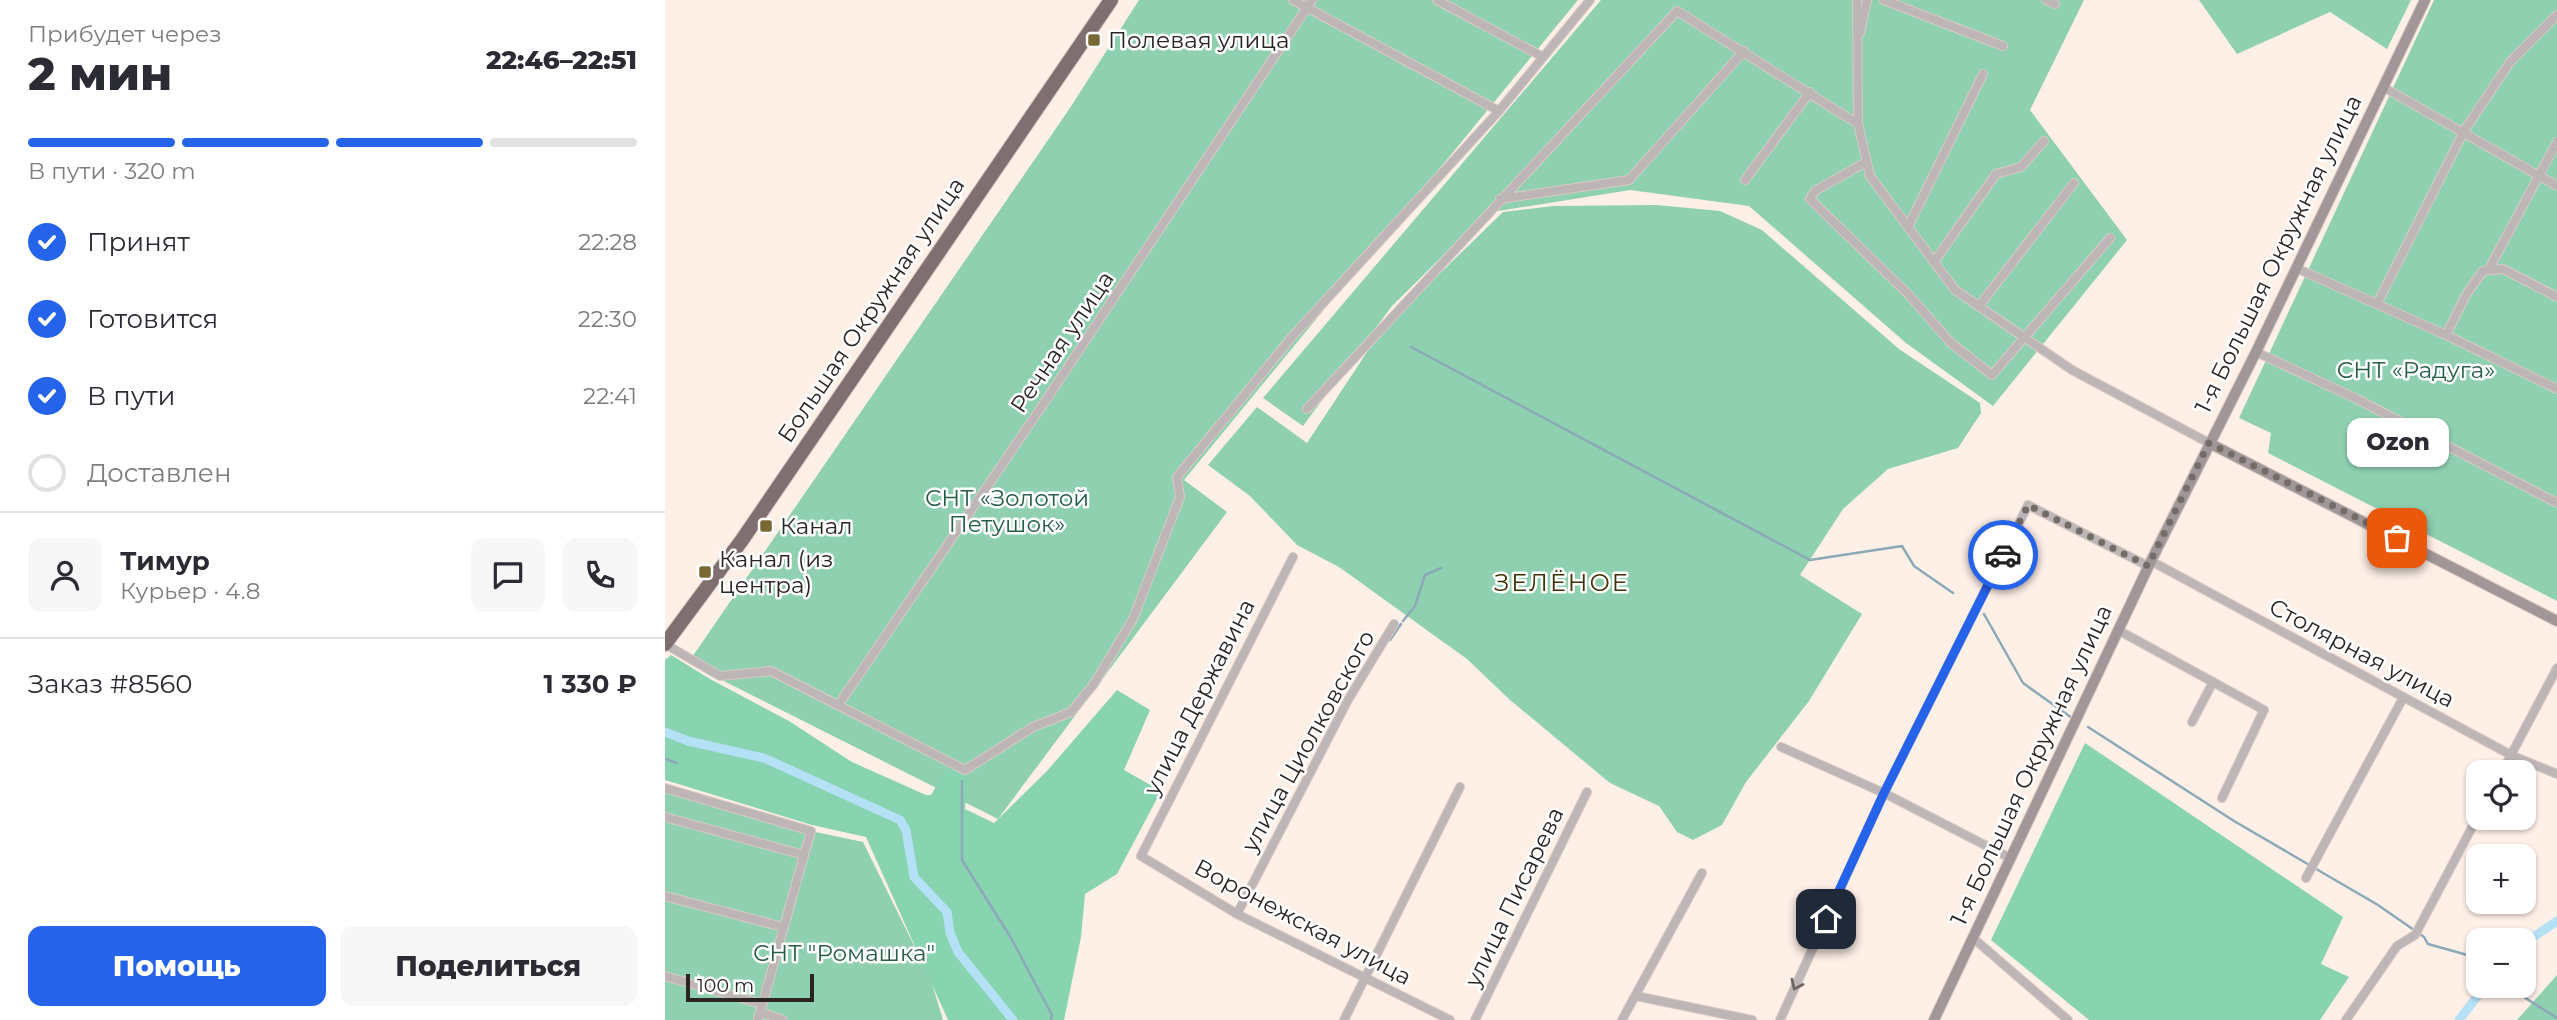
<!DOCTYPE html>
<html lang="ru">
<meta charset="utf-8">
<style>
:root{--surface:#fff;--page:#f7f7f7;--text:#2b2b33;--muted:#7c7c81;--line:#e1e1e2;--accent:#2563eb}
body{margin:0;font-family:Montserrat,sans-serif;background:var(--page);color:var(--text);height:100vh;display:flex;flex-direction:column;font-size:26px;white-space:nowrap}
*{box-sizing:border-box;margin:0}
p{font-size:23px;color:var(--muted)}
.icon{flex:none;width:38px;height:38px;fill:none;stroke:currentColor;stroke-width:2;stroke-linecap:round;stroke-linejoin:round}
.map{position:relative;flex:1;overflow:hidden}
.side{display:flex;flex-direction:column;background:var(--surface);width:665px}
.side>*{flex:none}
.tools{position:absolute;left:1801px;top:760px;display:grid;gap:14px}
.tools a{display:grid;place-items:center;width:70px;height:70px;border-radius:14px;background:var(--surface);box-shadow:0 2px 5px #0004;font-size:35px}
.scale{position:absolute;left:21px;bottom:18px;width:128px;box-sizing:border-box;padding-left:7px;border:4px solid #2a2522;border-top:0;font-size:19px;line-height:24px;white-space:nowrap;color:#2a2522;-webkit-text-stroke:5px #fff;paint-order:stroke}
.pin{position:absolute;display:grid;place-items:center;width:60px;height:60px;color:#fff;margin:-30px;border-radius:14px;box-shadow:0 4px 10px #0006}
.courier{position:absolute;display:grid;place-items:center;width:70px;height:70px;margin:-35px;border:5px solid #2563eb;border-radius:50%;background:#fff;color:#222;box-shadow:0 2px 9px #0007}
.bubble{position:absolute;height:49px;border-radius:14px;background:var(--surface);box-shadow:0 2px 5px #0004;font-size:23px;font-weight:800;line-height:49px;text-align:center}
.overview em{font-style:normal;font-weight:800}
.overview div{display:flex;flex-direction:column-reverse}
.overview{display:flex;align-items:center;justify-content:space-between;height:119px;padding:0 28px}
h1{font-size:46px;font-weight:800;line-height:52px}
.bar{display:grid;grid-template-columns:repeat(4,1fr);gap:10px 7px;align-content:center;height:84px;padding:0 28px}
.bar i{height:9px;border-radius:5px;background:var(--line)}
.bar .active{background:var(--accent)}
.bar p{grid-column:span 4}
.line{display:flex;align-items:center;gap:18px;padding:0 28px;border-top:2px solid var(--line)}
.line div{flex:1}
.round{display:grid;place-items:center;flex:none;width:74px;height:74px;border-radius:14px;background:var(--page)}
ol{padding:0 28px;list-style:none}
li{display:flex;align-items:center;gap:21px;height:77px}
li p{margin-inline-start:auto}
li .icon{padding:7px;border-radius:50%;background:var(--accent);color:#fff;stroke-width:4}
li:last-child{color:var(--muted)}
li i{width:38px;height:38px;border:4px solid var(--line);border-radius:50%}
.primary-button{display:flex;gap:14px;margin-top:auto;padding:14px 28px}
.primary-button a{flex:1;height:80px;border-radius:14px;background:var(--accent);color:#fff;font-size:28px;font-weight:800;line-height:80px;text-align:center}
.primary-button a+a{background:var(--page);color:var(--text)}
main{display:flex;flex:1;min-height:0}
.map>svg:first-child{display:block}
</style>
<main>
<section class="side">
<div class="overview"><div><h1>2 мин</h1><p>Прибудет через</p></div><em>22:46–22:51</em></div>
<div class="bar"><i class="active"></i><i class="active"></i><i class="active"></i><i></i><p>В пути · 320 m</p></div>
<ol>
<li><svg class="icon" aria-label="check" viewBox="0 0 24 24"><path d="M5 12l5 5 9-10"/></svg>Принят<p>22:28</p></li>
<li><svg class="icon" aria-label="check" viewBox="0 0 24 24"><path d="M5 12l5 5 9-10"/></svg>Готовится<p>22:30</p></li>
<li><svg class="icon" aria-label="check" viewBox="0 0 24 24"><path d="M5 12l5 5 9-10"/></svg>В пути<p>22:41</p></li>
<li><i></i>Доставлен</li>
</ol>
<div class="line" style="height:126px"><a class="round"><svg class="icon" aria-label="person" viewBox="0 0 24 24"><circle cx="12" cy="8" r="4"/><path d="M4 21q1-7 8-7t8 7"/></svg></a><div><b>Тимур</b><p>Курьер · 4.8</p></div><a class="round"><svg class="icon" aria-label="chat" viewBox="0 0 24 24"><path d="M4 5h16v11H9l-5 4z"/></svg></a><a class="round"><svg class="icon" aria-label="phone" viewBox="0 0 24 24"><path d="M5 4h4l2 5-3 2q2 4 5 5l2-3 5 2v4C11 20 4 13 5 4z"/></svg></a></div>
<div class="line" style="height:91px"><div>Заказ #8560</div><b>1 330 ₽</b></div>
<div class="primary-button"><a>Помощь</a><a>Поделиться</a></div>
</section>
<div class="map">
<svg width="1892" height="1020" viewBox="0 0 1892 1020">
<rect width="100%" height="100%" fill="#feefe7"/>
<g fill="#8ed0b0">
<polygon points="474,0 913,0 519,480 562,512 333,819 23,663 405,108"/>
<polygon points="936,0 1419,0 1365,110 1462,240 1328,406 1241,343 1084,206 965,190 821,213 727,306 638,426 598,398"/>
<polygon points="1534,0 1746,0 1722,49 1665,12 1572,54"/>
<polygon points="1769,0 1892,0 1892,601 1603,453 1606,433 1574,418"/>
<polygon points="992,205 1055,211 1097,230 1234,349 1315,403 1316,413 1293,448 1223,469 1178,509 1135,575 1197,614 1144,701 1081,782 1057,825 1028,840 1012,832 994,806 945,783 845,700 802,659 674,567 632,545 585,496 543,465 592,407 642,443 702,352 730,317 838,212 888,206"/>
<polygon points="0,785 146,831 198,842 266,980 278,1020 0,1020"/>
<polygon points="1892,975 1892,1020 1852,1020"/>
</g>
<g fill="#88d3b0">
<polygon points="6,655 45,679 124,721 187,762 261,795 266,795 282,767 302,778 300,809 329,823 382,771 452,690 485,710 459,770 496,791 452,874 420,894 416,937 399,1020 283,1020 201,837 147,825 0,780 0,660"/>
<polygon points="1420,743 1678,917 1656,964 1684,977 1655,1020 1424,1020 1326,940"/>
</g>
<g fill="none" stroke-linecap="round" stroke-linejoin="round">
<g stroke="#8ba9b7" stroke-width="2.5">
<polyline points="746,347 1145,560 1237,546 1249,566 1288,593"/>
<polyline points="1319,614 1358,683 1407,718"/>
<polyline points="738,621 750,606 760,575 776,568"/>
<polyline points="725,640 736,624"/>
<polyline points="1423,727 1569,821 1713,905 1759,937 1763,944 1813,958"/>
<polyline points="0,759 12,763"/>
<polyline points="297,781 297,860 346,938 387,1015 386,1020"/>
<polyline points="1851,992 1892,1018"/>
</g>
<g stroke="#b5e1f7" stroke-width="9">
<polyline points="0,732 23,741 99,758 235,820 241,830 249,877 282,912 285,933 293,952 348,1020"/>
<polyline points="1858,944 1892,921"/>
<polyline points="1794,1020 1821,985"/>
</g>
<g stroke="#d8cbc4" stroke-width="10">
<g id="street">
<polyline points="628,0 834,111"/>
<polyline points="772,0 878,57"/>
<polyline points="1192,0 1193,124 1205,176 1290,290 1407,370 1544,443"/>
<polyline points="1219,0 1338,46"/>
<polyline points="1381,0 1390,4"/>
<polyline points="1195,33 1202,0"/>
<polyline points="1718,87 1892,186"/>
<polyline points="1201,162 1150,191 1145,199 1243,294 1286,343 1327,375 1445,238"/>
<polyline points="1080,180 1145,92"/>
<polyline points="835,199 964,180 1079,51"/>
<polyline points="1243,227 1318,74"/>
<polyline points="1269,262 1331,174 1356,167 1379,141"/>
<polyline points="1631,268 1781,335 1892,389"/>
<polyline points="1824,269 1892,142"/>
<polyline points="1712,304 1799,131 1845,62 1892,15"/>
<polyline points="1314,306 1409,183"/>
<polyline points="1781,335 1801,295 1818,271 1838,269 1892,297"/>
<polyline points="1591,352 1690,398 1892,503"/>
<polyline points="642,409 1012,11 1193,124"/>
<polyline points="628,557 476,856 572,914 785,1020"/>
<polyline points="1486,561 1846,755 1892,774"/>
<polyline points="1453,630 1599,710 1557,798"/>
<polyline points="0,644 55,676 106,671 300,770 368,727 406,712 429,684 468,619 515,497 512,477 627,337 834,111 925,0"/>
<polyline points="174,704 375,409 647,0"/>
<polyline points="1527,722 1548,682"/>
<polyline points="1116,747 1219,793 1345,858"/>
<polyline points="1837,772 1892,668"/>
<polyline points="0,788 146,831 139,855"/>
<polyline points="0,817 139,855 93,1020"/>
<polyline points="1641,878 1738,698"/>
<polyline points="0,896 118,927"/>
<polyline points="572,914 683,700 729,624"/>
<polyline points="1308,938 1403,1020"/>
<polyline points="0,976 97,1004"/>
<polyline points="971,996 1087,1020"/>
<polyline points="95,1012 118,1020"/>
<polyline points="679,1020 795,787"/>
<polyline points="810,1020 922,792"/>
<polyline points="957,1020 1037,873"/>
<polyline points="1115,1020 1219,793 1363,505 1483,566"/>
<polyline points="1681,1020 1732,946 1750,935 1813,816"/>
</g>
</g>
<g stroke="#d8cbc4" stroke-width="12">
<g id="secondary">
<polyline points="1544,443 1892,621"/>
<polyline points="1269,1020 1486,561 1591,352 1760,0"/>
</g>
</g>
<g stroke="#d8cbc4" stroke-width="16">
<polyline id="highway" points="0,644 77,540 446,0"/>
</g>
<use href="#street" stroke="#bdb5b6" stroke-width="8"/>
<use href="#secondary" stroke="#a29798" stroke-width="10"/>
<use href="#highway" stroke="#7f6f71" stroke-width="14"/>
</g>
<defs><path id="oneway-chevron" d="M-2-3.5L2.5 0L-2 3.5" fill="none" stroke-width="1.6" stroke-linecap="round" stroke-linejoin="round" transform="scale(1.75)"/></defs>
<use stroke="#6c6665" href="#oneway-chevron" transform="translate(1131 985) rotate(115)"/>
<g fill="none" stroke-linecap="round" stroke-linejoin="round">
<polyline stroke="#746c67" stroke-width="7" stroke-dasharray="0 12.6" points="1338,555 1363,505 1483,566 1544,443 1732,538"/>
<polyline stroke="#2563eb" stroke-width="9" points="1161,919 1219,793 1338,555"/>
</g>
<g fill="#776836" stroke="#fff" stroke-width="2.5">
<rect x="422" y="33" width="14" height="14" rx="3.5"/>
<rect x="94" y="519" width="14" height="14" rx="3.5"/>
<rect x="33" y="565" width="14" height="14" rx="3.5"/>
</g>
<g text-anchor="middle" stroke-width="5" stroke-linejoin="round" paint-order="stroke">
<g font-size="23" fill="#2a2522" stroke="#fff" text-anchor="start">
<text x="443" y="48">Полевая улица</text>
<text x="115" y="534">Канал</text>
<text x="54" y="567">Канал (из<tspan x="54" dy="26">центра)</tspan></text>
</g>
<g font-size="23" fill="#2a2522" stroke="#fff">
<text transform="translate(1613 254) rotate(-64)" y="8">1-я Большая Окружная улица</text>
<text transform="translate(206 310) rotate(-56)" y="8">Большая Окружная улица</text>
<text transform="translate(397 342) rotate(-56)" y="8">Речная улица</text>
<text transform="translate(1697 653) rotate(28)" y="8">Столярная улица</text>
<text transform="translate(534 697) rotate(-63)" y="8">улица Державина</text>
<text transform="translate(643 741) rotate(-61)" y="8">улица Циолковского</text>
<text transform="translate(1366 765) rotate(-65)" y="8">1-я Большая Окружная улица</text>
<text transform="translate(849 897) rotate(-64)" y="8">улица Писарева</text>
<text transform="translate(638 922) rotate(28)" y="8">Воронежская улица</text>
</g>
<g font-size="23" fill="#265e46" stroke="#fff">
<text x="1751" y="378">СНТ «Радуга»</text>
<text x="342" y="506">СНТ «Золотой<tspan x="342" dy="26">Петушок»</tspan></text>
<text x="179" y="961">СНТ "Ромашка"</text>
</g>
<g font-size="24" letter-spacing="2" fill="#3c3105" stroke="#fff">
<text x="897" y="591">ЗЕЛЁНОЕ</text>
</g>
</g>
</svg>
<div class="tools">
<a><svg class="icon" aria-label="locate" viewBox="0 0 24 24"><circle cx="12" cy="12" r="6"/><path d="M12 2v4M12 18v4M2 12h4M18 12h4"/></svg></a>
<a>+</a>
<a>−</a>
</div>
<div class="scale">100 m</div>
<div class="pin" style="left:1732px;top:538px;background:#ea580c"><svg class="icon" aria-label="bag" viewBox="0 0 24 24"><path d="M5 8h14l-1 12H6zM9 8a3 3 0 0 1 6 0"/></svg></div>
<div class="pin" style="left:1161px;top:919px;background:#1f2937"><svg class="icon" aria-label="home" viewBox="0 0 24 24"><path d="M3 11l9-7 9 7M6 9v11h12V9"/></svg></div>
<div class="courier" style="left:1338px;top:555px"><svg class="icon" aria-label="car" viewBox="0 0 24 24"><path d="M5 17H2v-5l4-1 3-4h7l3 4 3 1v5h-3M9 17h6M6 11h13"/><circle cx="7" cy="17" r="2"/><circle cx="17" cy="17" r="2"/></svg></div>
<div class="bubble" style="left:1682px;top:418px;width:102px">Ozon</div>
</div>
</main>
